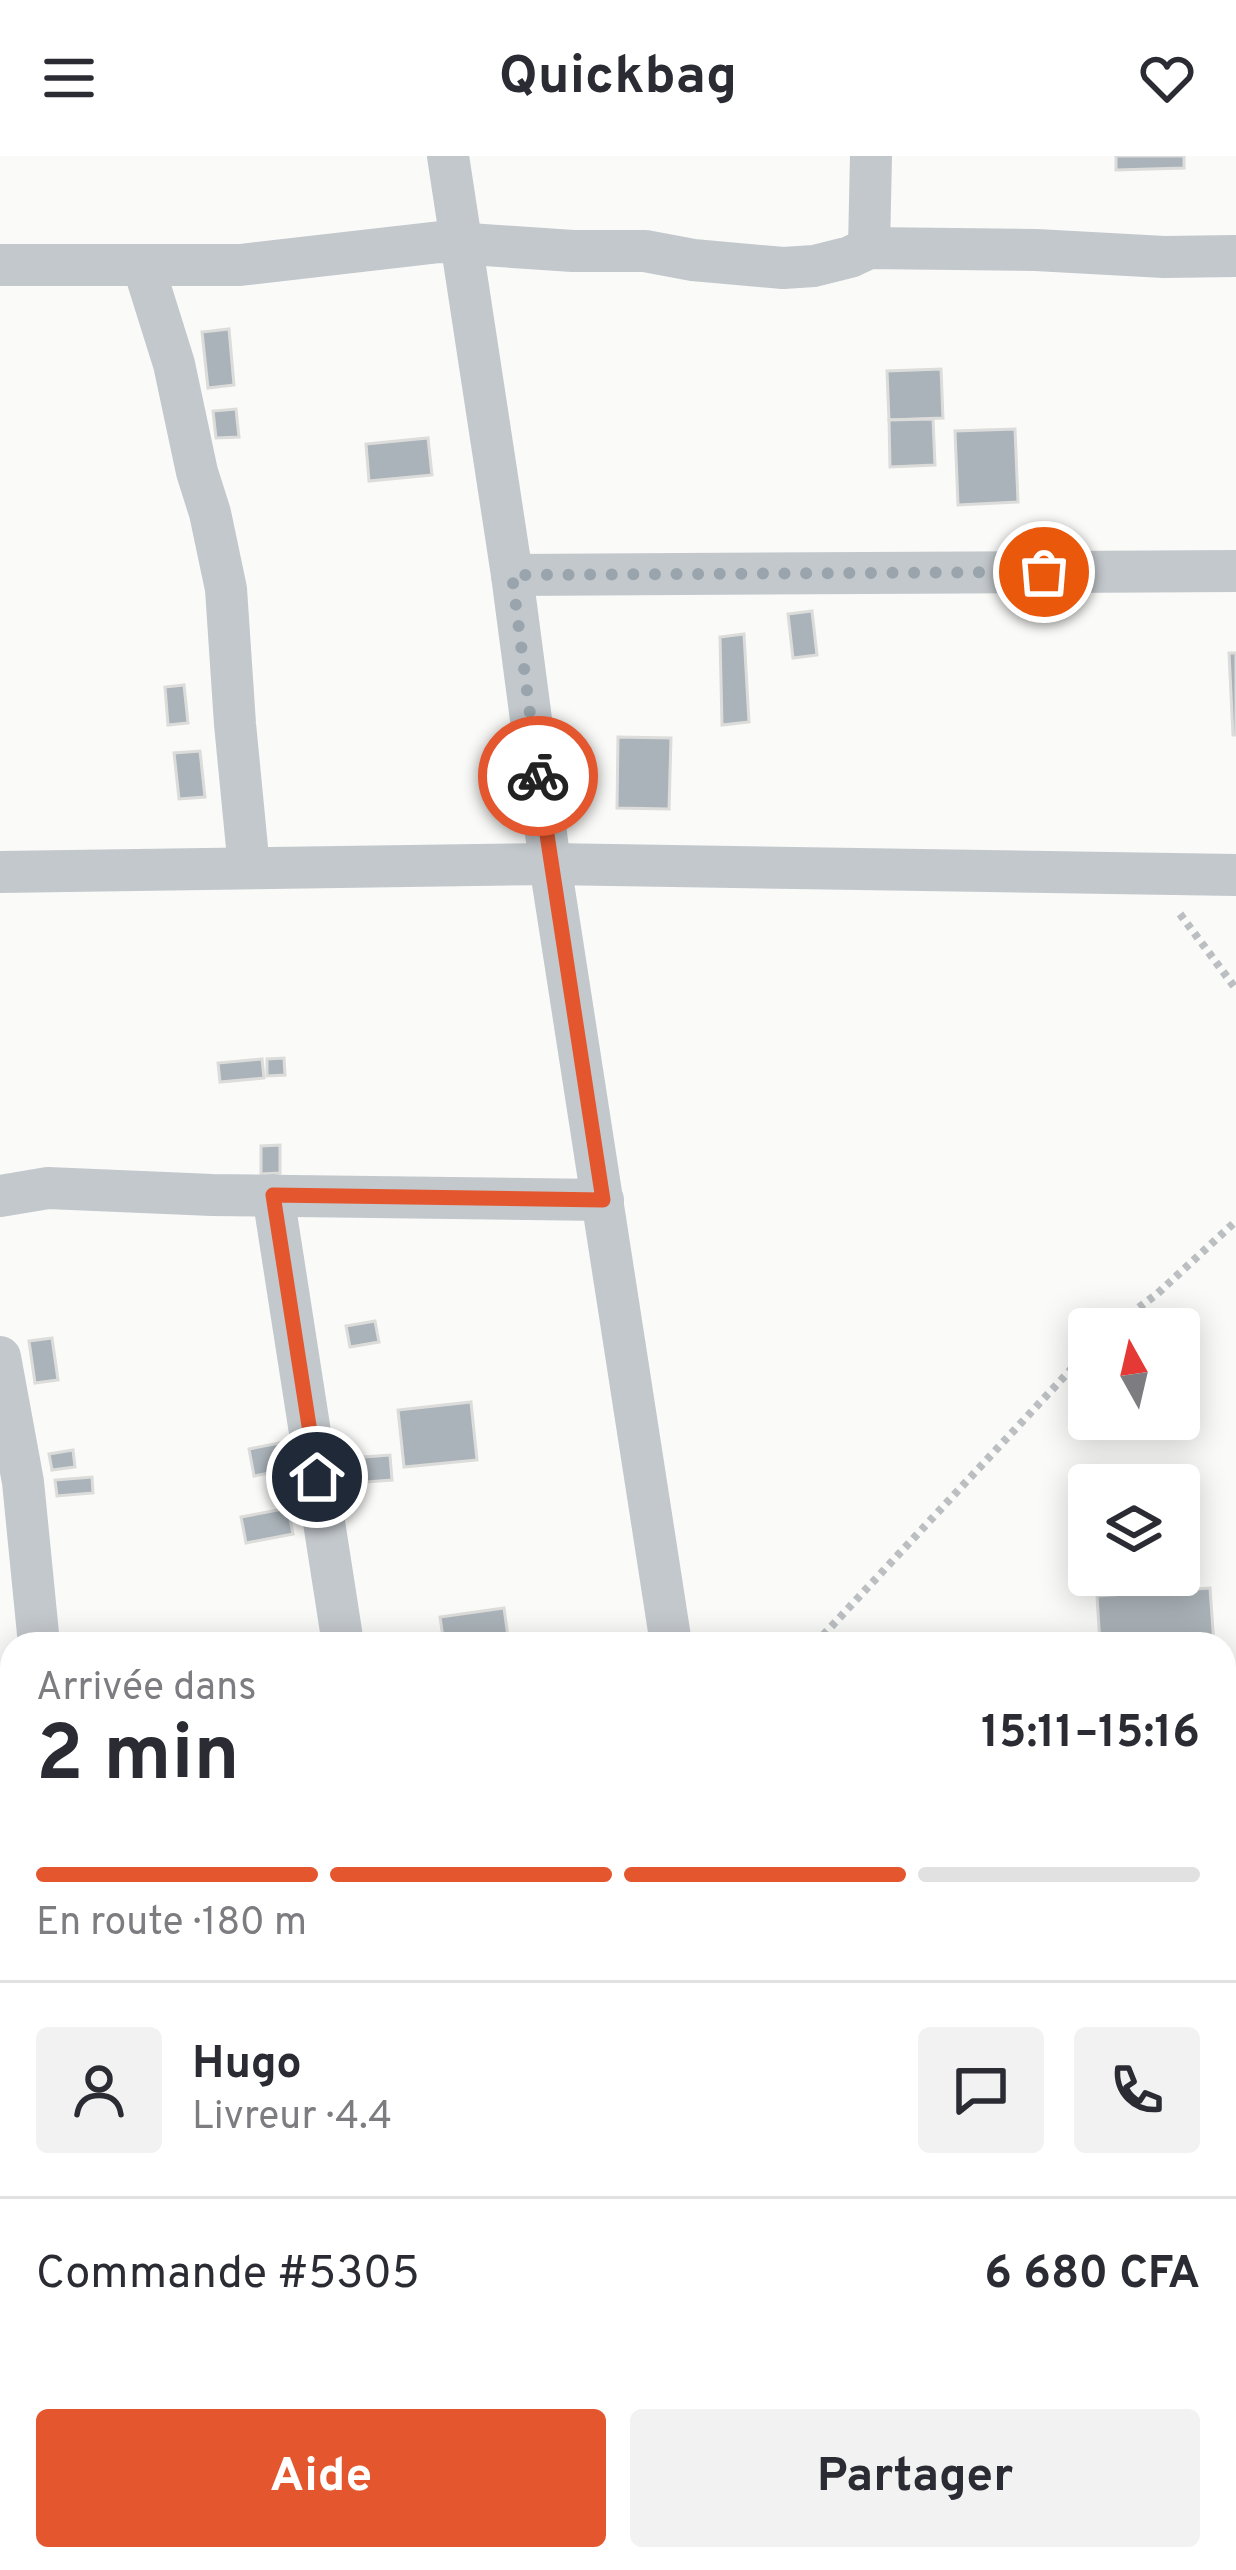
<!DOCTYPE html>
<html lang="fr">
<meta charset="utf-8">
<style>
:root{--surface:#fff;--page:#f2f2f3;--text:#2b2b33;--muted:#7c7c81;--line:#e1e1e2;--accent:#e4572e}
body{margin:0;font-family:Overpass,sans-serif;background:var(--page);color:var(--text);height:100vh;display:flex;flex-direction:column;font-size:45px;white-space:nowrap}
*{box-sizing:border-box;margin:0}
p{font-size:39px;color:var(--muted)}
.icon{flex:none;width:66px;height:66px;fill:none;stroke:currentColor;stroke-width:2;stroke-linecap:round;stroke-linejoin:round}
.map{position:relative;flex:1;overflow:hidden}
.details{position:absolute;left:0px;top:1476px;width:1236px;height:939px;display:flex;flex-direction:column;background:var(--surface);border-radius:36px 36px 0 0;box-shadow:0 6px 30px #0003}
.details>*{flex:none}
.needle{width:78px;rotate:352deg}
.controls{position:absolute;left:1068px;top:1152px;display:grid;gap:24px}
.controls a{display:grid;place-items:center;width:132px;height:132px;border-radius:12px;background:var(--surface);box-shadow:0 6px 30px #0003;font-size:60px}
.pin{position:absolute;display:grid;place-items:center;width:102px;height:102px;color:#fff;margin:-51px;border:6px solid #fff;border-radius:50%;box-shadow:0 3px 12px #0007}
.courier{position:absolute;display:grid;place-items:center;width:120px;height:120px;margin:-60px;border:9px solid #e4572e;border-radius:50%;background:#fff;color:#222;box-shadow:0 3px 15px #0007}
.overview em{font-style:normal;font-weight:700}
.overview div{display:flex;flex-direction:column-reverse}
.overview{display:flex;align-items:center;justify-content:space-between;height:204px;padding:0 36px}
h1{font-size:78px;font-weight:700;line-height:90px}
.bar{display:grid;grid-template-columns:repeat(4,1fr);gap:18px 12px;align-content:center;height:144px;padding:0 36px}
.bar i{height:15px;border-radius:9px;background:var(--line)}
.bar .current{background:var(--accent)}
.bar p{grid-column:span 4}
.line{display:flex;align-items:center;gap:30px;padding:0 36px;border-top:3px solid var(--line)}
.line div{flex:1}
.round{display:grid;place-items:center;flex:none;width:126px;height:126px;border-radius:12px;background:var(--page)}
.primary-button{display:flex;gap:24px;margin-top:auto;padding:24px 36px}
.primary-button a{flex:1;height:138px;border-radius:12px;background:var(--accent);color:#fff;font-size:48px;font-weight:700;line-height:138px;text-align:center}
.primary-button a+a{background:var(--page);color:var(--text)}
header{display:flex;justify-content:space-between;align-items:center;height:156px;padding:0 36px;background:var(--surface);font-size:54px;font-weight:700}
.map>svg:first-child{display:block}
</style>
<header><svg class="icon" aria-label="menu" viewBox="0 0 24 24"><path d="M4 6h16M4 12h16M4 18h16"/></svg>Quickbag<svg class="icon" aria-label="heart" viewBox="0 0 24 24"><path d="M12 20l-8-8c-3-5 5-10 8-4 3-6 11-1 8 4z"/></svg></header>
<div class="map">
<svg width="1236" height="2414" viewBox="0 0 1236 2414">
<rect width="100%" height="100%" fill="#fafaf8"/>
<g fill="#aab3b9" stroke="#dcdcda" stroke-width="3">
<polygon points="1116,0 1184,0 1184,12 1116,14"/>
<polygon points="229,173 234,229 208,232 202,176"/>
<polygon points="941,213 943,262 889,264 887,215"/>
<polygon points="236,253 239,281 216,282 213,255"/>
<polygon points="933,263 935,309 890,311 889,264"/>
<polygon points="1015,273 1018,346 958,349 955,275"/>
<polygon points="428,282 432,319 369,325 366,288"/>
<polygon points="812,455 817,499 793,502 788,458"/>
<polygon points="744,478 749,566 722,569 720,481"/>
<polygon points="1229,497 1236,497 1236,579 1233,579"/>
<polygon points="184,529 188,567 168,569 165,531"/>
<polygon points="618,581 671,582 669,653 617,652"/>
<polygon points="200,595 205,641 179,643 174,597"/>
<polygon points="284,902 285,919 267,920 267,903"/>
<polygon points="262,903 264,922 220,926 218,907"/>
<polygon points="280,989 280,1017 261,1018 261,990"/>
<polygon points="375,1165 379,1186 350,1191 346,1170"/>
<polygon points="52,1182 58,1224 35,1227 29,1185"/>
<polygon points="471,1246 477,1304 404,1311 398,1254"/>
<polygon points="294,1284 300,1311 254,1320 249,1293"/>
<polygon points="73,1294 75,1311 52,1314 49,1298"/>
<polygon points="390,1299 392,1324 366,1326 364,1301"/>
<polygon points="92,1321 93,1337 57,1340 55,1324"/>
<polygon points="288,1352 293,1378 246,1387 241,1361"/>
<polygon points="1210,1432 1214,1488 1100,1488 1097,1440"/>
<polygon points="504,1452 509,1488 444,1488 440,1461"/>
<polygon points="1227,1602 1236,1614 1236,1623 1224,1632 1224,1604"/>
<polygon points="12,1907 12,1936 0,1938 0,1909"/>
<polygon points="1234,2048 1236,2050 1236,2082 1224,2066 1224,2055"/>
<polygon points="0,2057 12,2057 12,2082 0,2083"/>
<polygon points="12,2124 12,2157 0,2158 0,2125"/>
<polygon points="0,2210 12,2210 12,2237 0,2238"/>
<polygon points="1234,2267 1236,2290 1228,2296 1224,2290 1224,2274"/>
<polygon points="343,2403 406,2403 408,2414 344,2414"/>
<polygon points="425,2403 463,2403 464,2414 426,2414"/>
<polygon points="815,2403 865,2403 868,2406 859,2414 819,2414 812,2405"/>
</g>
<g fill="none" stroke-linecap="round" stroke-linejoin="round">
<g stroke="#bbbfc2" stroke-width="8" stroke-dasharray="6 6" stroke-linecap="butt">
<polyline points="1180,758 1236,833"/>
<polyline points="1110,1173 1157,1138 1236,1065"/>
<polyline points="815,1488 1089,1194"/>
</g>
<g stroke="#c3c8cc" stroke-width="42">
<polyline points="448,0 512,419 550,708 671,1488"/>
<polyline points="869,92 871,0"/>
<polyline points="0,109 240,109 440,86 573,95 645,95 693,104 783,112 814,110 850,101 869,92 1036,94 1164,101 1236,100"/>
<polyline points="143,109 174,208 197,316 210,357 226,433 235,568 249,712"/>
<polyline points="512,419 1236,415"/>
<polyline points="0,716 550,708 1236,719"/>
<polyline points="273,1039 343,1488"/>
<polyline points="0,1040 48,1032 212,1039 603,1044"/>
<polyline points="0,1201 23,1326 39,1488"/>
<polyline points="1224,1557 1236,1549"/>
<polyline points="0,1672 12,1671"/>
<polyline points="1224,1758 1236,1773"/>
<polyline points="1224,1946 1236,1937"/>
<polyline points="1224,2348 1236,2339"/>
<polyline points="0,2372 12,2375"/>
<polyline points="39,2403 46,2414"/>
<polyline points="139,2403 140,2414"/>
<polyline points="485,2403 487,2414"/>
<polyline points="559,2414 575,2403"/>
<polyline points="1133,2414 1149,2403"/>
</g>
</g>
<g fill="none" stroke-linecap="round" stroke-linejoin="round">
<polyline stroke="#99a4ac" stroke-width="12" stroke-dasharray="0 21.6" points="538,620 512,419 1044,416"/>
<polyline stroke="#e4572e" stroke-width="15" points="317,1321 273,1039 603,1044 538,620"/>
</g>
</svg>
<div class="controls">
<a><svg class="needle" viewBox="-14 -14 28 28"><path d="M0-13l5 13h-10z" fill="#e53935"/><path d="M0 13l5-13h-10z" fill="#7c7c81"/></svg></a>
<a><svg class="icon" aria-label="layers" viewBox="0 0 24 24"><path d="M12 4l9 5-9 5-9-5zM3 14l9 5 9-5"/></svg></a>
</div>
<div class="pin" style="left:1044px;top:416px;background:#ea580c"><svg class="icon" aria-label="bag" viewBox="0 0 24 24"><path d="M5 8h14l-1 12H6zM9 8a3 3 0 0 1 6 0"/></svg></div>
<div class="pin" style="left:317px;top:1321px;background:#1f2937"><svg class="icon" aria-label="home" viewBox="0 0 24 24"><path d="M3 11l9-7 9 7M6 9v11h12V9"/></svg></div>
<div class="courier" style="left:538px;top:620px"><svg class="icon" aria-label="bike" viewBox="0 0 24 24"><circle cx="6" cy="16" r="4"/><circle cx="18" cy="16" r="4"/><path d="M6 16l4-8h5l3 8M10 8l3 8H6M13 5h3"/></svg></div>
<section class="details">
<div class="overview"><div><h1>2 min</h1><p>Arrivée dans</p></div><em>15:11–15:16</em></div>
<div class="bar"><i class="current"></i><i class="current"></i><i class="current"></i><i></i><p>En route · 180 m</p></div>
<div class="line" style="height:216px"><a class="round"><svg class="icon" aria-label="person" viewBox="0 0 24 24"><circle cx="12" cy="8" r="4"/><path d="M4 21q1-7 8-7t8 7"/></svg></a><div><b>Hugo</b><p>Livreur · 4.4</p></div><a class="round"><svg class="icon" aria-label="chat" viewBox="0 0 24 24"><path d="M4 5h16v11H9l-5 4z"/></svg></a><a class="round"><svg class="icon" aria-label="phone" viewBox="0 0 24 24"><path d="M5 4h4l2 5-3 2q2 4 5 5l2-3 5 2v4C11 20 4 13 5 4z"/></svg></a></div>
<div class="line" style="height:156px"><div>Commande #5305</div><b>6 680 CFA</b></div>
<div class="primary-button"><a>Aide</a><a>Partager</a></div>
</section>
</div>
